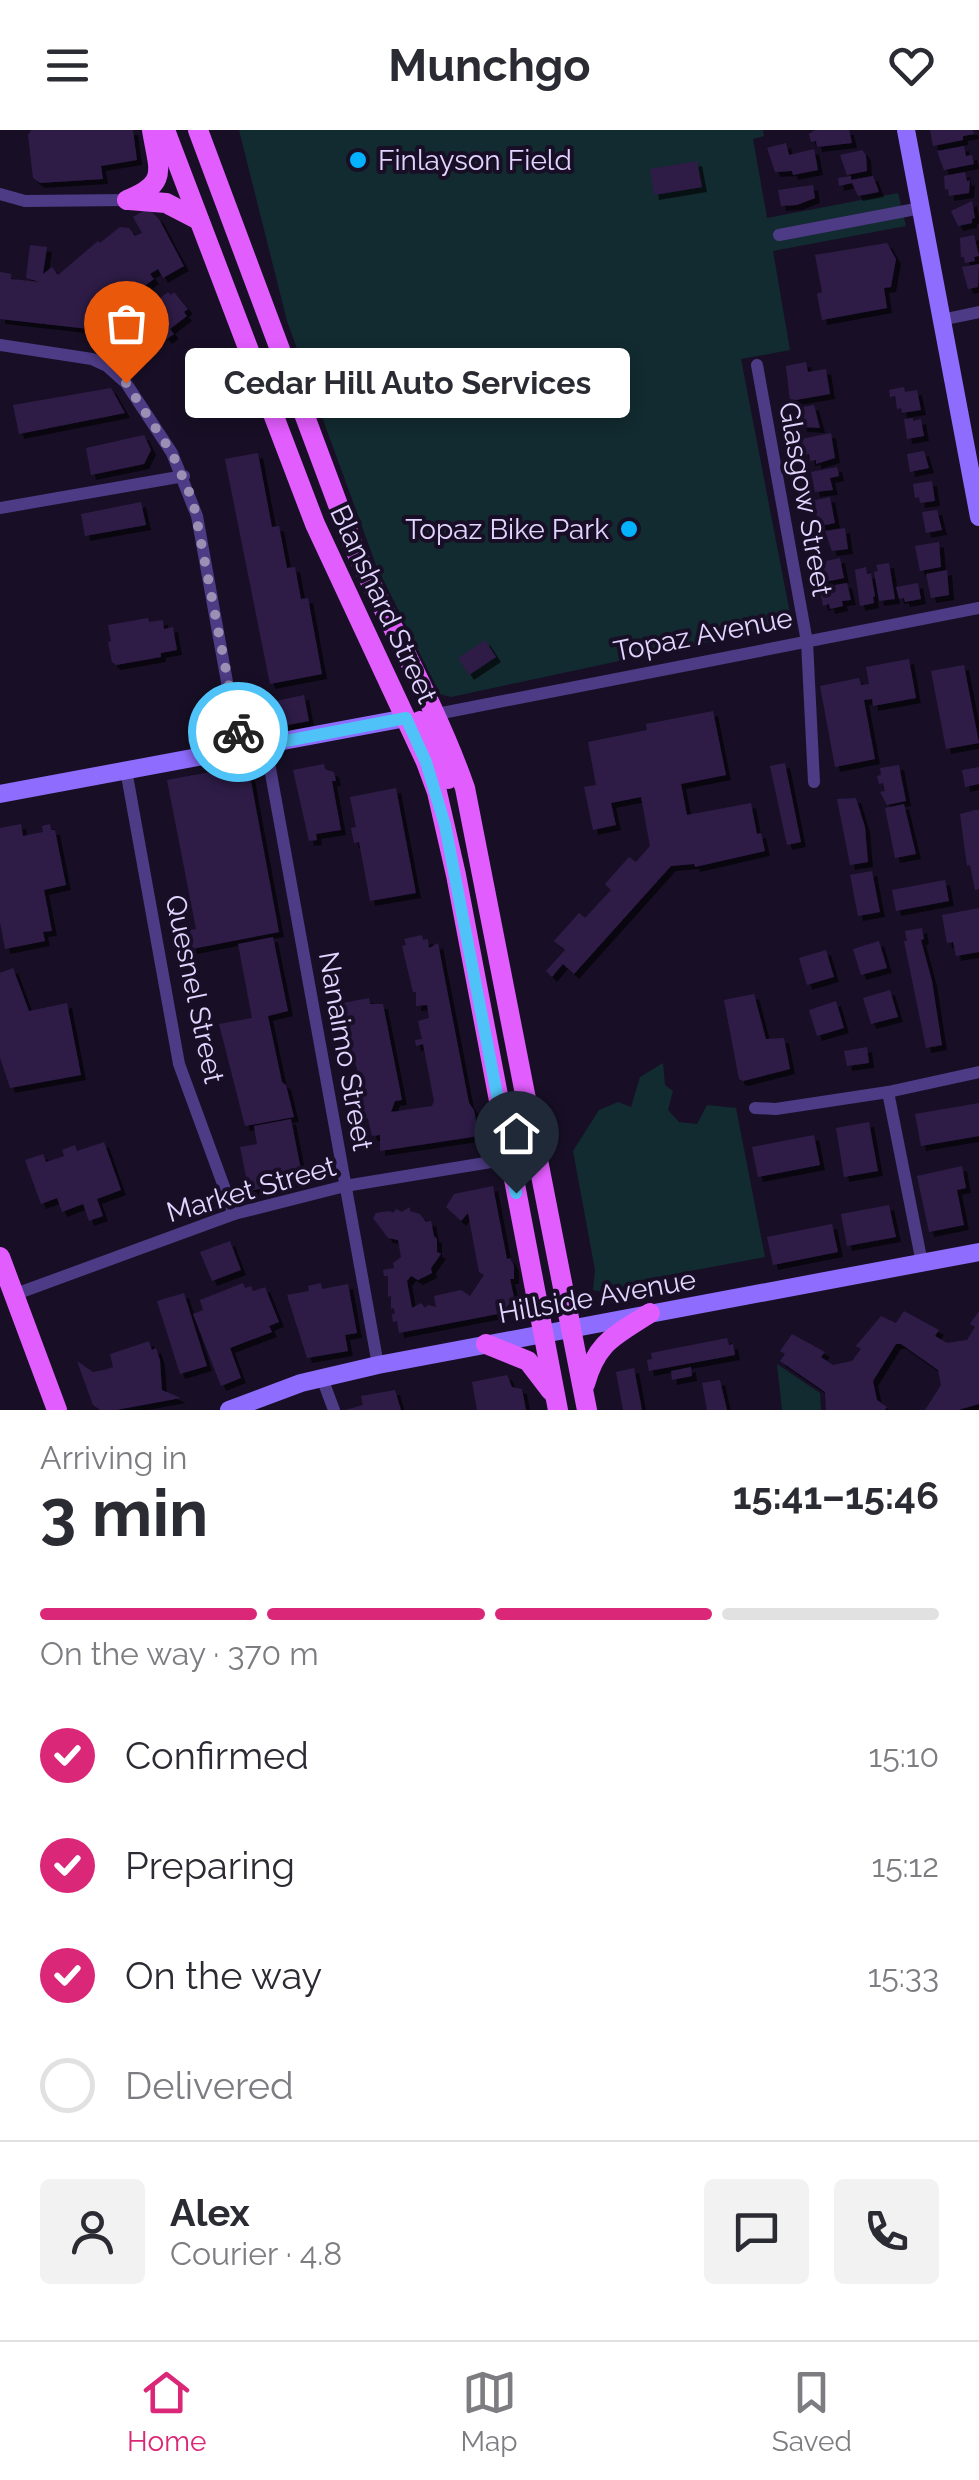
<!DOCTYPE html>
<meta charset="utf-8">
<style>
:root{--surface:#fff;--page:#f2f2f3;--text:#2b2b33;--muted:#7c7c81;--line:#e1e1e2;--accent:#db2777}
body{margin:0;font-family:Raleway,sans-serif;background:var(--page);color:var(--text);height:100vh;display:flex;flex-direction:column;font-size:38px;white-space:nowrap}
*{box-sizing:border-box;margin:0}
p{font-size:32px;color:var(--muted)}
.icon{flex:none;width:55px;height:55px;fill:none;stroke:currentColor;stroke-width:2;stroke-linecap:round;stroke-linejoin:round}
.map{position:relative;height:1280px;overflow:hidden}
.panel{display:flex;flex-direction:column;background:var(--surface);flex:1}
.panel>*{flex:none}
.pin{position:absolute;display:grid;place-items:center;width:85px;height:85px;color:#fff;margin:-102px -42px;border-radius:50% 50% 50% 0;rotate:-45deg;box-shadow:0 0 10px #0007}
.pin .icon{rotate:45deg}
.courier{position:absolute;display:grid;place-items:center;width:100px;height:100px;margin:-50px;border:8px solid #4fc3f7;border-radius:50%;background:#fff;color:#222;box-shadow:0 2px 12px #0007}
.bubble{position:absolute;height:70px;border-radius:10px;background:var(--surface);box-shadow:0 5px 15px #0003;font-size:32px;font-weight:700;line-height:70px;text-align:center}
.head em{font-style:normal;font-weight:700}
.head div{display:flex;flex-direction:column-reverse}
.head{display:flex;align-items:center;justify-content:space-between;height:170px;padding:0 40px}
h1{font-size:65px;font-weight:700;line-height:75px}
.bar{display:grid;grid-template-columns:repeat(4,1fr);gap:15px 10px;align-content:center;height:120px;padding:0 40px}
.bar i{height:12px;border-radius:8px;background:var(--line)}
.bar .current{background:var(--accent)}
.bar p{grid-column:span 4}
.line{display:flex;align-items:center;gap:25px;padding:0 40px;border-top:2px solid var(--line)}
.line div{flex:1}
.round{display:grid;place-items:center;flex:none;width:105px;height:105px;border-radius:10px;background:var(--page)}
ol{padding:0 40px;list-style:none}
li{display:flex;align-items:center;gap:30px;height:110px}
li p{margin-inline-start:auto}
li .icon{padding:10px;border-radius:50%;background:var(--accent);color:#fff;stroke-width:4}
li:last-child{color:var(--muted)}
li i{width:55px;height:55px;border:5px solid var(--line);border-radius:50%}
header{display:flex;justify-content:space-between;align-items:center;height:130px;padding:0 40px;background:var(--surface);font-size:45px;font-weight:700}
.tabs{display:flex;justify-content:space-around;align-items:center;height:140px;border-top:2px solid var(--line);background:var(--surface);font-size:28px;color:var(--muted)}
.tabs a{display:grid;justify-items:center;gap:5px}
.tabs .current{color:var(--accent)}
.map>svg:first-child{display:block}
</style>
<header><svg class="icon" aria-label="menu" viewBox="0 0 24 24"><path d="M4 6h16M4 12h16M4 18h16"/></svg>Munchgo<svg class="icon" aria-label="heart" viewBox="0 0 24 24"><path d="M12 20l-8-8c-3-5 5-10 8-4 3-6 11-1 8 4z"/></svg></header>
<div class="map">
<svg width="979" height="1280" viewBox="0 0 979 1280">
<defs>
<filter id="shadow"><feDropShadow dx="5" dy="5" stdDeviation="0" flood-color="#0009"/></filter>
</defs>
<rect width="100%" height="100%" fill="#180f26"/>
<g fill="#122b30">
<polygon points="239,0 763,0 764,6 753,9 767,88 898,63 906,96 773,121 790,220 741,229 792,494 451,567 440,564 376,435 287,191"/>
<polygon points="663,933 665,955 673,961 668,980 679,992 697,994 707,975 736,978 765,1127 642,1150 622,1157 621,1166 593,1160 595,1140 573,1021 599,980 618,972 631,977 640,947"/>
<polygon points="777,1234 820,1263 821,1280 782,1280"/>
</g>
<g fill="#2d1c47" filter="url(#shadow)">
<polygon points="31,0 133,0 137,30 101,36 103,49 40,53 33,48 28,5"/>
<polygon points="815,0 849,0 852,13 817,17 816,11 811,12 809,4"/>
<polygon points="930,0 973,0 974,4 963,6 963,10 933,16"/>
<polygon points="786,13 789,25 814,19 818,40 793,45 792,41 775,42 767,18"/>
<polygon points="964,16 966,26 972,25 974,34 944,40 937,21"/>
<polygon points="862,20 866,25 867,41 847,45 840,25"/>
<polygon points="697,31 702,57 654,65 650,39"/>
<polygon points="965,42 967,51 970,50 969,63 949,66 948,59 945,60 944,46"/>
<polygon points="851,46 851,50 873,46 879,62 858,66 852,53 839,56 838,48"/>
<polygon points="813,55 815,68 797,75 781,76 778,60"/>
<polygon points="972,71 975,88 972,89 972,93 958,96 951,81"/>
<polygon points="148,78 159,89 184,136 163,148 158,139 150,144 154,149 134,164 130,163 128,176 98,200 0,189 0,142 11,144 11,149 40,152 26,148 30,115 47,117 43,144 52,137 58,145 98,111 100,113 120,97 129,98 135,106 142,103 133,87"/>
<polygon points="974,105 979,126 974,127 975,131 965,133 964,127 961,127 960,108"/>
<polygon points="887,113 896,129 891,157 884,158 887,178 822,190 817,164 822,162 815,125"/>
<polygon points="979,134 978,157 968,159 962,137"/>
<polygon points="168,162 171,165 174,162 188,179 184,182 187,186 170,199 174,204 167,209 163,204 159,207 140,183"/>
<polygon points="806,232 808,242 826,239 830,264 790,271 786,236"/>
<polygon points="904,257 905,262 917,260 921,280 902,283 901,278 897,279 895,266 890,267 889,260"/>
<polygon points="111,258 125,283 19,304 13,275"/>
<polygon points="814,275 820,298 802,297 801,289 798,290 797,278"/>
<polygon points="913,288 913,291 921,289 924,306 907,309 904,289"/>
<polygon points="831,303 835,328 816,334 816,330 810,331 809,324 804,325 801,309"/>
<polygon points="144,305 151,320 144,334 91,345 86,318"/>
<polygon points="924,321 929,338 910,342 907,324"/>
<polygon points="258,323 272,397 279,396 287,438 295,437 301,469 308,468 322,544 270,554 225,329"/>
<polygon points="837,337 839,346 830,348 833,360 815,362 811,342"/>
<polygon points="932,351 935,371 920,373 919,367 915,368 913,354"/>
<polygon points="830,367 835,393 821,396 811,371"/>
<polygon points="141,372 146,395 85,406 81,384"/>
<polygon points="937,380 942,400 926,403 922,382"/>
<polygon points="845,398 848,419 832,421 825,401"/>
<polygon points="939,412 941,437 920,441 915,416"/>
<polygon points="840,428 844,448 825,452 821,432"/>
<polygon points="889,433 895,469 879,471 874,442 878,441 876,435"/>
<polygon points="866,437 867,444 871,443 875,466 873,467 874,473 860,476 855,440"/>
<polygon points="947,440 949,465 931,468 926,444"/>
<polygon points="847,453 851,470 842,471 843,476 830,479 829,474 823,476 820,461 836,460 835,455"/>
<polygon points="918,453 921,469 905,472 904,468 899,469 896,457"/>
<polygon points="148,488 149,492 163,490 164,499 173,497 177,520 161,523 161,527 116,535 112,532 108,512 111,511 108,495"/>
<polygon points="485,510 496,527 469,545 458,528"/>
<polygon points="909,529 916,568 873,576 872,569 864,570 875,629 835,637 820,556 859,548 861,555 869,554 866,537"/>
<polygon points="964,535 979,613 946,619 931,541"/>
<polygon points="304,565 309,591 257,601 252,576"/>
<polygon points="713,581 726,645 681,654 687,685 751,673 757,704 761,703 765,721 695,737 694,734 671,736 574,844 563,834 552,847 546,841 565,820 554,811 579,783 585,788 611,760 605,754 629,727 636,732 650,716 641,667 611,673 616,695 593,700 584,657 596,655 588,612 647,600 646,594"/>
<polygon points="785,633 801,712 787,715 770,636"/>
<polygon points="324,634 325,639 334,642 336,651 332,651 341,700 316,704 317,710 309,711 293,640"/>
<polygon points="248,635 279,802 192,819 189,800 196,799 167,650"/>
<polygon points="899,635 906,671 887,675 880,662 885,661 883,653 879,654 877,646 881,645 880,638"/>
<polygon points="979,637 979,654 965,657 962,640"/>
<polygon points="396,658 416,763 370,771 359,712 354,713 351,698 356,697 350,667"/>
<polygon points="856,668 865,697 868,732 850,735 837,669"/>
<polygon points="904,674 916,724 895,728 885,678"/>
<polygon points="975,680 979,680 979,759 975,760 970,735 967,736 960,684"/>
<polygon points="21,694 23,706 43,702 42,696 50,694 51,700 55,700 66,755 44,760 52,801 43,802 45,811 5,819 0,792 0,698"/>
<polygon points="872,741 880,782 858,786 850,745"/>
<polygon points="945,750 949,771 896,781 892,760"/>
<polygon points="979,778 979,822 956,826 953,812 947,813 942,785"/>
<polygon points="922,798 924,809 921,810 932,851 942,915 926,918 904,811 907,811 905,801"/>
<polygon points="422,805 423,810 428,809 429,818 438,813 469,973 474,980 479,1006 380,1021 380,1005 372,1006 368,989 363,987 357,939 349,913 343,873 369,868 370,874 383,874 402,970 395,971 391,982 432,976 434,971 423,914 416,916 415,910 422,909 418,891 429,888 427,875 416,876 416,862 413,862 402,816 406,815 404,809"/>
<polygon points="273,807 288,881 268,886 282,952 286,955 294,987 245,996 219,894 252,888 238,814"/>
<polygon points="879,811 887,838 861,845 853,819"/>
<polygon points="826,820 834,847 807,855 799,828"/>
<polygon points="13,838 29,881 67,873 81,945 10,958 0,928 0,843"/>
<polygon points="890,860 898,887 871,894 863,868"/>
<polygon points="754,864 766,909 784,908 790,939 743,951 739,949 724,870"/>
<polygon points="836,871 844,898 817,906 809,880"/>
<polygon points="867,917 869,933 847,936 844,921"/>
<polygon points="979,973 979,1006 921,1016 915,984"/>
<polygon points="291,989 303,1050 249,1061 240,1017 257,1014 254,996"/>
<polygon points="869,992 878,1041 844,1047 836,998"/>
<polygon points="814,1005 820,1035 758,1047 752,1017"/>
<polygon points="104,1012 121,1060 97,1069 103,1086 89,1091 83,1074 62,1082 57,1068 41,1074 25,1030 43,1024 46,1032 64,1026 62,1020 75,1015 77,1021"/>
<polygon points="962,1036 966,1058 957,1060 964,1095 929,1102 917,1046"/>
<polygon points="493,1056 507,1129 510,1128 514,1136 514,1149 510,1149 514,1167 503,1183 399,1203 397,1191 393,1192 392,1184 395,1184 394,1178 391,1179 391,1166 388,1167 388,1146 384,1146 383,1140 394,1138 393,1133 401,1127 398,1110 388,1108 373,1088 376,1083 389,1081 393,1083 396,1079 402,1082 410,1077 410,1081 420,1084 426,1092 431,1091 434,1106 437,1109 437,1122 441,1124 431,1138 432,1143 418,1150 411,1146 407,1151 412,1178 421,1173 425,1178 428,1175 436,1177 434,1166 461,1160 470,1166 484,1145 479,1142 468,1083 461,1091 446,1077 454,1064"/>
<polygon points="889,1075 896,1107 847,1116 841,1084"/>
<polygon points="832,1094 838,1122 773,1135 767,1107"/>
<polygon points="230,1111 241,1140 212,1151 200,1122"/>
<polygon points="243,1153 245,1158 251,1156 253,1161 265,1157 279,1192 269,1196 272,1202 230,1218 241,1248 221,1256 193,1184 203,1180 200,1170"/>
<polygon points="321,1153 322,1159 348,1154 357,1203 345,1205 348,1221 307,1228 287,1165 309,1161 308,1156"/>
<polygon points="184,1163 207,1236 180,1244 157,1171"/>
<polygon points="904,1181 939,1200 935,1206 947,1213 967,1210 975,1197 970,1194 979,1181 979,1274 958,1280 925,1280 941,1255 938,1240 901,1214 896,1214 873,1251 877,1270 887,1277 885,1280 826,1280 825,1262 780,1231 785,1224 780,1221 792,1204 825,1222 821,1227 833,1235 852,1231 861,1219 856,1216 881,1186 896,1193"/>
<polygon points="727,1208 729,1215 733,1214 735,1225 649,1241 647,1230 652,1229 651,1223"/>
<polygon points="149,1211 152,1220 156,1218 160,1230 162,1260 181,1268 116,1280 100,1280 93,1275 77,1231 93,1242 104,1240 113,1237 110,1224"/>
<polygon points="691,1237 692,1246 672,1250 671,1241"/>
<polygon points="634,1238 642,1280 623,1280 616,1242"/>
<polygon points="507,1245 512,1257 522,1259 526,1280 477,1280 472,1252"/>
<polygon points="720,1250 727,1280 707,1280 702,1253"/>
<polygon points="395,1260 401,1280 345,1280 363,1275 361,1266"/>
</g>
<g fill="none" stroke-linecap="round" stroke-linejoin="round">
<g stroke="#4d3b85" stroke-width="12">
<polyline points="0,64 25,71 127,70"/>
<polyline points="779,105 921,78"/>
<polyline points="941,190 979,182"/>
<polyline points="0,215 92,229 107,236 126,253 172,323 197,386 231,574 244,619"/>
<polyline points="757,235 807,512 814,652"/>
<polyline points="0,378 184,346"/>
<polyline points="437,584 979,478"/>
<polyline points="266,616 378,1235"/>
<polyline points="126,640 179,934 234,1084"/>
<polyline points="888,962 922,1133"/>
<polyline points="755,978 776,979 888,962 979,942"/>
<polyline points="13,1165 234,1084 345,1056 510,1029"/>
<polyline points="322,1248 334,1280"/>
</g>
<g stroke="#8e6dfe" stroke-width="18">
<polyline points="906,0 979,387"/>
<polyline points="0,664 406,588"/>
<polyline points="229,1280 301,1253 378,1235 979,1122"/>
</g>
<g stroke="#e25dfe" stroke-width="20">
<polyline points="165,0 315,394 426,632 437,662 456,745 558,1280"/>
<path d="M 198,0 L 353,415 C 390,497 435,573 465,658 L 587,1280"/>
<path d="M 127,70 C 170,53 158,39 152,0"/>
<polyline points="129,70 166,73 199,90"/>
<polyline points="420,591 425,595 448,649"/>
<polyline points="0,1127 57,1280"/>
<polyline points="486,1214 528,1231 551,1261"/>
<path d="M 585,1254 C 597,1211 615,1206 650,1183"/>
</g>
</g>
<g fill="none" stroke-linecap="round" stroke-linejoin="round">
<polyline stroke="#9b90b3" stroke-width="10" stroke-dasharray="0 18" points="126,253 172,323 193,371 238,602"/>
<polyline stroke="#4fc3f7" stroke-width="12" points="238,602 244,619 406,588 426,632 445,695 516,1063"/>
</g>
<g fill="#03b1fd" stroke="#180f26" stroke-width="4">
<circle cx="358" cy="30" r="10"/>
<circle cx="629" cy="399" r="10"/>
</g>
<g text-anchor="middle" stroke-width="8" stroke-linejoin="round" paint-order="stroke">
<g font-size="28" fill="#e2d5ff" stroke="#180f26" text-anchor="start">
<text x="378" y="40">Finlayson Field</text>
<text x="609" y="409" text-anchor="end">Topaz Bike Park</text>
</g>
<g font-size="28" fill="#e2d5ff" stroke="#180f26">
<text transform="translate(806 369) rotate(80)" y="10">Glasgow Street</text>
<text transform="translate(384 474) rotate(65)" y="10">Blanshard Street</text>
<text transform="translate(703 504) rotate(-11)" y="10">Topaz Avenue</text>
<text transform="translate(195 859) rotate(78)" y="10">Quesnel Street</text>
<text transform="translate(346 921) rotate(80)" y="10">Nanaimo Street</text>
<text transform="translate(251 1059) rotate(-16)" y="10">Market Street</text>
<text transform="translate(597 1166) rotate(-10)" y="10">Hillside Avenue</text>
</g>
</g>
</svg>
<div class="pin" style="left:126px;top:253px;background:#ea580c"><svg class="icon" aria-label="bag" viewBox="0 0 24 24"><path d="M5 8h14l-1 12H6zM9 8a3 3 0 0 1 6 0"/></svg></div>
<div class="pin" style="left:516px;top:1063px;background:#1f2937"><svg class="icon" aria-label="home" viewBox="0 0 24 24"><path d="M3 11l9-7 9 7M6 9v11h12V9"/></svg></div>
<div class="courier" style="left:238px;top:602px"><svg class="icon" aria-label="bike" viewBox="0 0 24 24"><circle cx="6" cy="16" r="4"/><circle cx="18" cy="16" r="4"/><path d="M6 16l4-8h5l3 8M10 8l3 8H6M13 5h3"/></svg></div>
<div class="bubble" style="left:185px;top:218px;width:445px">Cedar Hill Auto Services</div>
</div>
<section class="panel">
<div class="head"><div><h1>3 min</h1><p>Arriving in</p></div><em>15:41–15:46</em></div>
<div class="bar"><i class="current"></i><i class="current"></i><i class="current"></i><i></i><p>On the way · 370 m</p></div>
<ol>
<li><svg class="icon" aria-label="check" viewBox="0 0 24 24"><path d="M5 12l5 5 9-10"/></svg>Confirmed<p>15:10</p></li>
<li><svg class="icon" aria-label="check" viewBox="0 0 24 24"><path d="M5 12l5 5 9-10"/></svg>Preparing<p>15:12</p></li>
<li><svg class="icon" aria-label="check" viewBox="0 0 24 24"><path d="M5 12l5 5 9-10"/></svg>On the way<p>15:33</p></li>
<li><i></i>Delivered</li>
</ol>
<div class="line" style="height:180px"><a class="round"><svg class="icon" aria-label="person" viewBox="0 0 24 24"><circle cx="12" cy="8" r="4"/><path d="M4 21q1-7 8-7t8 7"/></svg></a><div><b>Alex</b><p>Courier · 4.8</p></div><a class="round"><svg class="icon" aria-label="chat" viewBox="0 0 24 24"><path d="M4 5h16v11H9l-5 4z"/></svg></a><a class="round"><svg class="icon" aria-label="phone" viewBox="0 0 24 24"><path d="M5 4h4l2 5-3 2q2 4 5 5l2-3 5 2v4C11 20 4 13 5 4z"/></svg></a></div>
</section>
<nav class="tabs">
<a class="current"><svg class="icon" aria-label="home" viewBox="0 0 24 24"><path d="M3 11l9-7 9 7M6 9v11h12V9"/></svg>Home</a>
<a><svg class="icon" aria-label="map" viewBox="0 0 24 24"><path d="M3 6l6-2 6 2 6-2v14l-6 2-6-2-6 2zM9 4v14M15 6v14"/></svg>Map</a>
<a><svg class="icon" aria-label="saved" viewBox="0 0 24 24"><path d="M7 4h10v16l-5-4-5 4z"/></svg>Saved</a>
</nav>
